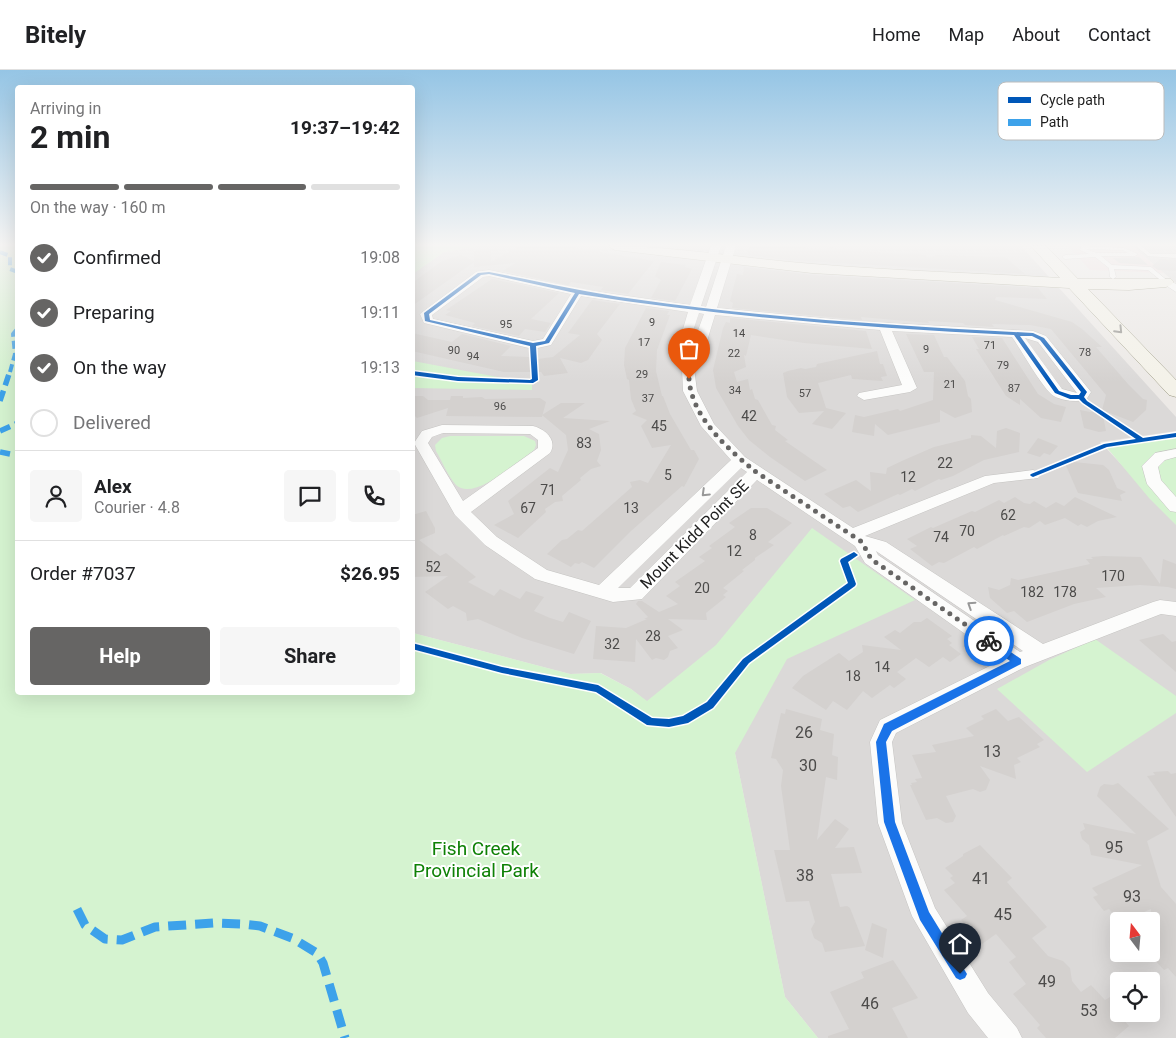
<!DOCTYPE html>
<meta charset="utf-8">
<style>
:root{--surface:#fff;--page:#f6f6f6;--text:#202124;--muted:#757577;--line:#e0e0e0;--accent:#666564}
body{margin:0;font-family:Roboto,sans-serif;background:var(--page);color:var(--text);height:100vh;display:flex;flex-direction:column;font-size:19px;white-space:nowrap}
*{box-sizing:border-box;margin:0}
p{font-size:16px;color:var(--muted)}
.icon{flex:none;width:28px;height:28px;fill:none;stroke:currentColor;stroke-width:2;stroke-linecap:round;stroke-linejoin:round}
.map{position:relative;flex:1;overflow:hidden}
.panel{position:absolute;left:15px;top:15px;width:400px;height:610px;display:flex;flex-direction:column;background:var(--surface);border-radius:5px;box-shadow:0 5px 20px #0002}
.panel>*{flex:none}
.needle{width:32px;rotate:344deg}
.buttons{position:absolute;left:1110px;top:842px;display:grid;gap:10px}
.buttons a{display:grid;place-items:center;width:50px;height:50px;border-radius:5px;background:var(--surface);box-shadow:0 5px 20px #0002;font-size:25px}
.pin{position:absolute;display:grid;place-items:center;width:42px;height:42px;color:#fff;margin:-51px -21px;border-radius:50% 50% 50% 0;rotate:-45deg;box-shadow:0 0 5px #0007}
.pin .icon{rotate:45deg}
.courier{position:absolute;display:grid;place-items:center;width:50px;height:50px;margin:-25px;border:4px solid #1a73e8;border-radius:50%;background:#fff;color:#222;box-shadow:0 1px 6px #0007}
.head em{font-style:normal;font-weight:700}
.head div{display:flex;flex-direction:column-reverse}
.head{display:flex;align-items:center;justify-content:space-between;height:85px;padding:0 15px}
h1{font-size:32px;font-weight:700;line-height:38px}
.bar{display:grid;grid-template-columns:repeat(4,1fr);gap:8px 5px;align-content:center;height:60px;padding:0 15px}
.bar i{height:6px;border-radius:4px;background:var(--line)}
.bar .active{background:var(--accent)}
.bar p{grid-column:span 4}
.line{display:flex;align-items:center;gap:12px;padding:0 15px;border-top:1px solid var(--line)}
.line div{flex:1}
.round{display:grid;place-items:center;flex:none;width:52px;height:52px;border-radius:5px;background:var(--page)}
ol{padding:0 15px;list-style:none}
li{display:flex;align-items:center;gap:15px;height:55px}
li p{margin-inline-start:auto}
li .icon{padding:5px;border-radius:50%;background:var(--accent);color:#fff;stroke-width:4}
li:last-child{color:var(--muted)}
li i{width:28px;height:28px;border:2px solid var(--line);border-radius:50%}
.cta{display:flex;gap:10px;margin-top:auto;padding:10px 15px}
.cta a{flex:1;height:58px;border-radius:5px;background:var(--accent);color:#fff;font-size:20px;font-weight:700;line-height:58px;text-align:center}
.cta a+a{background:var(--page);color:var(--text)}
header{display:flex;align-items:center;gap:30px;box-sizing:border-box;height:70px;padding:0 25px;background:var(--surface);border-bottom:1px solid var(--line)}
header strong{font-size:24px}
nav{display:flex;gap:28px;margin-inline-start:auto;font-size:18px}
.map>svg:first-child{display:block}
</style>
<header>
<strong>Bitely</strong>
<nav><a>Home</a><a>Map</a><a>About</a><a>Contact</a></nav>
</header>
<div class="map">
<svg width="1176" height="968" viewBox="0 0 1176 968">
<rect width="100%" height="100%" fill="#ece9e6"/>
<g fill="#dbd9d8" fill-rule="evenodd">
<path d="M 479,176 L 1021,176 L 1176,347 L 1176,361 L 1100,372 L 1176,452 L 1176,968 L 818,968 L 785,927 L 735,683 L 646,631 L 631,619 L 601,603 L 570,604 L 413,563 L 412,204 L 444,182 ZM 1119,851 L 1151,851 L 1151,884 L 1119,884 ZM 1119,911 L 1151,911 L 1151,944 L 1119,944 Z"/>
<polygon points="1132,176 1176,176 1176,213 1164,203"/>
</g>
<polygon fill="#efdcdd" points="1068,176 1132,176 1164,203 1090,200"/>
<g fill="#d5f3d0">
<polygon points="0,176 18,176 18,622 412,622 413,563 570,604 600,603 631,619 647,631 716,575 812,458 915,530 787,589 735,683 785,927 818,968 0,968"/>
<polygon points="413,176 479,176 444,182 413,204"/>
<polygon points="413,291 508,309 532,311 532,320 413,318"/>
<polygon points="1176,363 1176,455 1149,428 1104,374"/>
<path d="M 450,366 L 524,366 L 535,371 L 536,375 L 534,380 C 518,391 474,432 456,415 C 448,406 442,391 436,381 L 435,375 L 442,368 Z"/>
<polygon points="1095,569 1176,626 1176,643 1087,702 997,619 1049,590"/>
</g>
<g fill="#d4d1cf">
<polygon points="519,176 566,176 654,191 628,224 601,220 603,217 571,212 568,215 503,201 515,193 474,197 474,192 412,236 412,213 442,191 461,185 474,191 474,181 491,180 491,192"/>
<polygon points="749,176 788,176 829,180 829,176 839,180 926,185 929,188 936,185 1005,187 1025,204 788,190 747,185"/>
<polygon points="1139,187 1148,195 1119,193 1113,188"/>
<polygon points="1160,189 1176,190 1176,201 1158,200 1152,196"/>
<polygon points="661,192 686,195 685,197 692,199 675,231 651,228 661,210 655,206"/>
<polygon points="744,197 812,205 1038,218 1047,229 996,227 995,230 1072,252 1082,259 1102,277 1096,277 1128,314 1143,329 1147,330 1146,340 1133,352 1102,340 1106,361 1099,362 1084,358 1080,340 1090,342 1102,340 1106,325 1051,259 1030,255 992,254 994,257 965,255 963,253 928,251 929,253 861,247 862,250 851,249 732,238 733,233 730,231 737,204 743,205"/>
<polygon points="492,209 559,223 531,249 551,253 545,262 525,259 519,266 472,256 475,253 445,245 451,241 446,240 449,238"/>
<polygon points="592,230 620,234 597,264 602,270 588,290 581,293 560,288 568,303 544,306 541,302 504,302 412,281 412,263 452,272 462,264 511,276 501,286 530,287 530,290 553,287 580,265 568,263"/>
<polygon points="646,238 669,241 667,245 670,245 657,280 656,301 662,326 663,326 670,344 691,380 694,380 699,389 684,417 682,416 631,461 594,498 582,492 579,494 575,493 571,497 547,484 562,470 567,469 578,460 582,461 632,417 630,412 640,410 648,413 671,375 652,378 641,356 647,350 632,344 636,341 631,329 629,310 627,309 624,295 625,278"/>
<polygon points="730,248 866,261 872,279 804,273 751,265 746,286 744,285 746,297 734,302 737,312 748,309 750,320 752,319 755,329 758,330 772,355 776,356 775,360 788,370 785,371 827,400 805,411 770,387 749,370 738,356 716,318 713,300 723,258 726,252 730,253"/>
<polygon points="906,264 934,265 944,287 947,287 965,311 968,326 971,329 972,342 955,348 940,340 940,352 888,365 875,354 874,366 852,362 855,345 864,347 898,339 900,341 933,330 934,302 924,302"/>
<polygon points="972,267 1002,268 1038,324 1054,334 1066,337 1061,352 1041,348 1020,329 1020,335 1006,326 976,279 979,279"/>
<polygon points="877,281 880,294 883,294 887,306 881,307 883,311 852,309 851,305 818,313 826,338 846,343 832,359 812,354 824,341 799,343 787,327 783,303 788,301 801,298 805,299 816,297 817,294"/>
<polygon points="412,326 423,326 428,330 450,330 451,326 463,326 463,328 482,327 485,329 540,328 546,332 542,347 446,346 448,338 417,348 412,343"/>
<polygon points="561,333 585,333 563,348 610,351 589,359 599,364 601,380 597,391 601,396 591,399 580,408 581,410 562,426 563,431 555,432 545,439 546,442 518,468 494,455 514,444 508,431 550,398 558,402 568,380 566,365 542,345"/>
<polygon points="1006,358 1020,363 1019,382 984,390 953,406 941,410 939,409 915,421 912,419 900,425 898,424 858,442 850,436 843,438 824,424 856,410 871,421 870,402 886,404 887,398 904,390 934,377 971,368 971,365 981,366 996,378 997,361"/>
<polygon points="1038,368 1058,376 1050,385 1044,383 1040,387 1027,383"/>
<polygon points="1064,391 1103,395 1109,400 1117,418 1126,422 1120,425 1122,431 1078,423"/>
<polygon points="1015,427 1024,433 1030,434 1034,431 1046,438 1056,432 1064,436 1075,427 1117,447 1098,451 1087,457 1081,454 1078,456 1065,448 1045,455 1040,451 1029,458 1024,457 1004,466 1003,465 977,479 974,477 944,493 939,492 932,496 910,479 917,476 907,469 931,457 933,458 972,441 975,442 999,430 1004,433"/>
<polygon points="751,438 767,438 792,453 768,472 774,475 755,488 755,490 742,500 744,501 723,518 728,521 723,525 726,527 706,543 707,550 668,549 683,560 668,566 678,578 670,581 668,587 664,590 656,588 652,590 636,569 635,592 593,589 596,556 626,558 647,549 644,549 648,547 636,534 638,531 642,531 659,542 678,534 666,526 680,516 675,512 705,491 699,487 712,478 709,476 735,457 729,453"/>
<polygon points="426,441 435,458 435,463 419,470 440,486 446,483 476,507 468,512 494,526 500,519 520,529 526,521 544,527 534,541 550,548 563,552 569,542 591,551 574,584 522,568 478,549 467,551 466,543 453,536 448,539 425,522 448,506 412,507 412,445"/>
<polygon points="1103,486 1141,487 1160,514 1163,489 1176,494 1176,519 1168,517 1140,515 1096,518 1106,527 1074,534 1027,552 1014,541 1007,543 990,528 988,517 999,520 1010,515 1011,508 1018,510 1090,494 1086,489 1093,489 1091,487"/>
<polygon points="927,548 952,566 947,569 952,573 949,575 961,584 950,592 943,587 929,597 916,588 897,602 906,609 894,618 890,615 872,628 863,621 847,640 833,631 826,640 792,618 803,606 839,583 849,591 863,582 862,575 901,580 884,567 895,560 900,563 914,552 921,552"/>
<polygon points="1163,564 1172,572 1176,571 1176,602 1139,570"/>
<polygon points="786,639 822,649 820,660 834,664 832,685 838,687 837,710 826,707 817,770 835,749 849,759 835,778 854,777 862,803 831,804 840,837 847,836 850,838 865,876 825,882 822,873 814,868 811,859 815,852 809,831 786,832 774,780 790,780 781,716 783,700 776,689 771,688 781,643 785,644"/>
<polygon points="996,639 1008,651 1019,647 1044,670 1037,674 1040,677 1017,688 1021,692 1014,695 1016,709 980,696 990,710 986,720 980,722 973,719 946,726 956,746 953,752 946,753 937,748 926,750 910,715 912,715 911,713 917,712 915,709 922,708 912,685 936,682 932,675 974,666 966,658 984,649 981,646"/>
<polygon points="1168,701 1171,704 1176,703 1176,747 1147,706 1155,705 1153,702"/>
<polygon points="1118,713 1169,759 1147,771 1161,817 1176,834 1176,907 1168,898 1164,900 1151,886 1151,839 1124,851 1120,851 1109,839 1104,841 1093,827 1098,825 1092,818 1142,795 1091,785 1089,775 1082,769 1080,762 1085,759 1083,753 1136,764 1097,726 1100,717 1104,714 1113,715"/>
<polygon points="980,775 1012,808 1007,812 1047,857 1032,868 1048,886 1063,891 1070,898 1072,911 1081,922 1091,915 1105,930 1110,927 1119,936 1119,944 1129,956 1115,968 1046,968 1037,958 1040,955 1013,924 1026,914 1009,892 1016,887 996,864 982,874 961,850 967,846 944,820 955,813 950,808 953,806 945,798 963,786 963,784"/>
<polygon points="872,853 887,859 883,888 865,880"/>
<polygon points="893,890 918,928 892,938 908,968 828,968 828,966 849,959 830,922 864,908 861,902"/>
</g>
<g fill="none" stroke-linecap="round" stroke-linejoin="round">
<g stroke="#c5c4c2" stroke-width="1">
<g id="lane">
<path d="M 1082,176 L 1124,178 L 1138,184 L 1135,186 L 1101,186 L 1112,195 L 1151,197 L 1169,212 L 1164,213 L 1148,200 L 1114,199 L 1116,207 L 1113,209 L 1110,207 L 1109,198 L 1095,187 L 1065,189 L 1062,187 L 1065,185 L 1089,184 L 1080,180 L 1080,179 ZM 1085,179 L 1123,180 L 1128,183 L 1097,183 Z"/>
<polygon points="1136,176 1141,176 1151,184 1176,184 1176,188 1148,186"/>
</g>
</g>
<g stroke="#c5c4c2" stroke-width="1">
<g id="street">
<path d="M 711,176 L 721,176 L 701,236 L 706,237 L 726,176 L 736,176 L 717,238 L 851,251 L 1033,261 L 1046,266 L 1091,322 L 1086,330 C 1076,332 1059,331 1051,324 C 1039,312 1023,283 1012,267 L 892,261 L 917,318 L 910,322 L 864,330 L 857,326 L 859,323 L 902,315 L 880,260 L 715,245 L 703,284 L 694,298 L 697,321 L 714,354 L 745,387 L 853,458 L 985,406 L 1033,400 L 1038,402 L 1041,405 L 1038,408 L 994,413 L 865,466 L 886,472 L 1043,574 L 1153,532 L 1160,530 L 1176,532 L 1176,546 L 1161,544 L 1025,597 L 896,663 L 892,672 L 902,753 L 935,838 L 988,923 L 1017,958 L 1022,968 L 988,968 L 968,943 L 912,846 L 878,753 L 870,672 L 880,650 L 1002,590 L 865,493 L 855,476 L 757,410 L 642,529 L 613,532 L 535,509 L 485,475 L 455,445 L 414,373 L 422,361 L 442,355 L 533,356 C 545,359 558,370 550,383 L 471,442 L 497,467 L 547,500 L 599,515 L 731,390 L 701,356 L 683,321 L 682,298 L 675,286 L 688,242 L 581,226 L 551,275 L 533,279 L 424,253 L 420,244 L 476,202 L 489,200 L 578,219 L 690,235 ZM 489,206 L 571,224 L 543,269 L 533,271 L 433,249 L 432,245 L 483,207 ZM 699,243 L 704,244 L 688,288 L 691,267 ZM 1025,268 L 1038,272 L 1077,323 L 1062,319 ZM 443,363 L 530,364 L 538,370 L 538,378 L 463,431 L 428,373 L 432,367 ZM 741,398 L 747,402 L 630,518 L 618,518 ZM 876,481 L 1023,581 L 1020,582 L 878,485 Z"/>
<polygon points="1166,209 1176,214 1176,222 1161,212"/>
<polygon points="1176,379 1176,387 1165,390 1158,397 1161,410 1176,427 1176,442 1170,441 1147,414 1142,396 1155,383"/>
</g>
</g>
<g stroke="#97957e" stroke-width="1">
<path id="secondary" d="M 608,176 C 677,176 745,189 813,194 C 895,201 978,203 1060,208 L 1031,176 L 1046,176 L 1078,209 L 1171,209 L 1174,212 L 1171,215 L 1166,217 L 1129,220 L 1088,219 L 1176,310 L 1176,327 L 1169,325 L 1069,218 L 812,203 L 615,180 Z"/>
</g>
<use href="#lane" fill="#fcfcfb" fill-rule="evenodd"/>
<use href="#street" fill="#fcfcfb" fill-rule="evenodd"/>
<use href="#secondary" fill="#f4f2e9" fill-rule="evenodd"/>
<g stroke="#3da2ea" stroke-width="4" stroke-dasharray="8 4" stroke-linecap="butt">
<polyline points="0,182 10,186 10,199 18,202"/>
<polyline points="10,302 15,284 13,264 18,258"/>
</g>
<g stroke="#3da2ea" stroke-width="5.5" stroke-dasharray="11 5.5" stroke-linecap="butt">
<polyline points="0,331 10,301"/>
<polyline points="0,361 18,353"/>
<polyline points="0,382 10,384"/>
</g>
<polyline stroke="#3da2ea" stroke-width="9" stroke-dasharray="18 9" stroke-linecap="butt" points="77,839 85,855 105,869 122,870 155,857 214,853 242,854 260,856 292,868 317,883 323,893 345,968"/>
<g stroke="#fff" stroke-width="3">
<g id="cycleway">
<path d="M 489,202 C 537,211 585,222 634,229 C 766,248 899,256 1033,263 L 1044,268 L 1087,322 L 1084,327 L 1087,331 L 1143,368 L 1176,363 L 1176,367 L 1107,377 L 1033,407 L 1031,406 L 1030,405 L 1031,404 L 1104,374 L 1136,369 L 1083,333 L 1079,329 L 1070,329 L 1055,323 L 1014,265 C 869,258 724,247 579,224 L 549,273 L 536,276 L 538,310 L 533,313 L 458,311 L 412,305 L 412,301 L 458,307 L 530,310 L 532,309 L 530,276 L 425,251 L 424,243 L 478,203 ZM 489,204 L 575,223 L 545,271 L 533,273 L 430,250 L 429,244 L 481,205 ZM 1020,266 L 1032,266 L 1040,270 L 1081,322 L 1079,325 L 1071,325 L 1059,321 Z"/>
<polygon points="854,482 858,485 848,492 856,514 855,516 749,593 713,638 688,653 669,657 647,655 596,622 502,603 412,579 412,573 502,597 598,615 652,648 669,649 683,646 707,632 743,589 848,513 840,491 841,489"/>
</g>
</g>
<use href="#cycleway" fill="#0057b8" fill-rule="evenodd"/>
</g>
<defs><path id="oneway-chevron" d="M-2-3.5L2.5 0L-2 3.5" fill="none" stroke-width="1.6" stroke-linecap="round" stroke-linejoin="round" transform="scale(1.25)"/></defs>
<use stroke="#94938e" href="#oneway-chevron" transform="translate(1119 260) rotate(46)"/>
<g stroke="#989898">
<use href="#oneway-chevron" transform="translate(705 423) rotate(136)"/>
<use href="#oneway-chevron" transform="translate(971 535) rotate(-147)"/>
</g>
<linearGradient id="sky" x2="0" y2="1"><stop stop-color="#95c5e5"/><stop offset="0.56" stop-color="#f6f5f4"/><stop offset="1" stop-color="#f6f5f4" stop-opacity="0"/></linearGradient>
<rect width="1176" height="312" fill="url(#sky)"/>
<polygon fill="#1a73e8" points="989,567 1021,589 1021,594 892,661 886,672 895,752 929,842 967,904 965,908 960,910 956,908 920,850 884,752 876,672 884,654 1010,591 985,573 984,571"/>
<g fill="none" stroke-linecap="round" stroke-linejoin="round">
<path stroke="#666564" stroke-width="5" stroke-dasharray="0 9" d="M 689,309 C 692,348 728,379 756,402 L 862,472 L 871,489 L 989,571"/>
</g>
<g text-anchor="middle" stroke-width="4" stroke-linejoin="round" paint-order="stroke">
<g font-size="11" fill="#4c4b4a">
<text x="652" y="256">9</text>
<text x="506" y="258">95</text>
<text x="739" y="267">14</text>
<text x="644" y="276">17</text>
<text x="990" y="279">71</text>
<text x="926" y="283">9</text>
<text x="454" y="284">90</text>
<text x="1085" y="286">78</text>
<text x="734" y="287">22</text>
<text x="473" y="290">94</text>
<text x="1003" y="299">79</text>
<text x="642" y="308">29</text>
<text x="950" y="318">21</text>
<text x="1014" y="322">87</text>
<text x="735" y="324">34</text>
<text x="805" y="327">57</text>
<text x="648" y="332">37</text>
<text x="500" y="340">96</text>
</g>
<g font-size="14" fill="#4c4b4a">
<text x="749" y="351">42</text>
<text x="659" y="361">45</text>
<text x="584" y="378">83</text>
<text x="945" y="398">22</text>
<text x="668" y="410">5</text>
<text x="908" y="412">12</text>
<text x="548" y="425">71</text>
<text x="528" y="443">67</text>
<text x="631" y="443">13</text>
<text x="1008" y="450">62</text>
<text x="967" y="466">70</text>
<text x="753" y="470">8</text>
<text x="941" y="472">74</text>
<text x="734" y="486">12</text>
<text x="433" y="502">52</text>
<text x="1113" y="511">170</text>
<text x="702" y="523">20</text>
<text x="1032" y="527">182</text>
<text x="1065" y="527">178</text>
<text x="653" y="571">28</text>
<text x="612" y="579">32</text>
<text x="882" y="602">14</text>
<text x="853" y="611">18</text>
</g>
<g font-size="16" fill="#1e1e1e" stroke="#fff">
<text transform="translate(694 464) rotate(-45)" y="6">Mount Kidd Point SE</text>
</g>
<g font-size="16" fill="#4c4b4a">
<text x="804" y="668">26</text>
<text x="992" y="687">13</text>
<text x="808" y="701">30</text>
<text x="1114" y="783">95</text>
<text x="805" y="811">38</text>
<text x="981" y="814">41</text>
<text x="1132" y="832">93</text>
<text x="1003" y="850">45</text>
<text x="1047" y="917">49</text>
<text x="870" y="939">46</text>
<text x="1089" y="946">53</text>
</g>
<g font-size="19" fill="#0e8106" stroke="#fff">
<text x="476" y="785">Fish Creek<tspan x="476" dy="22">Provincial Park</tspan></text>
</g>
</g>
<rect x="998" y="12" width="166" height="58" rx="8" fill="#fff" stroke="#bcbcbc" stroke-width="1"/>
<rect x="1008" y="27" width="23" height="6" fill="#0057b8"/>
<rect x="1008" y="49" width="23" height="7" fill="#3da2ea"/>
<g font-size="14" fill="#1e1e1e">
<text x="1040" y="35">Cycle path</text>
<text x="1040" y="57">Path</text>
</g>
</svg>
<div class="buttons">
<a><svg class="needle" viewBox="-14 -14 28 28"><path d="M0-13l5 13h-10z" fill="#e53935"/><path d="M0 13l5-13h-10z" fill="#757577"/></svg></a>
<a><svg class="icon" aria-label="locate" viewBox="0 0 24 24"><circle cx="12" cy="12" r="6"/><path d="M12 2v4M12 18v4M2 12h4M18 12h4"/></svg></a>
</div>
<div class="pin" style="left:689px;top:309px;background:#ea580c"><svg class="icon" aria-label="bag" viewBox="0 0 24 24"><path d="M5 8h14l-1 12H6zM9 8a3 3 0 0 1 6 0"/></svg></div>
<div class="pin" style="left:960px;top:904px;background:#1f2937"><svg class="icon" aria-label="home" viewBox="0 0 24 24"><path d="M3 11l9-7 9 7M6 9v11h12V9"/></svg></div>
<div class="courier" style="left:989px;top:571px"><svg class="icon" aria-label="bike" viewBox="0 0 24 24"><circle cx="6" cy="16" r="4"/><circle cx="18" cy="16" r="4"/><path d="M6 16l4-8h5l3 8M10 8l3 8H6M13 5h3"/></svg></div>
<section class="panel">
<div class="head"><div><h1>2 min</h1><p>Arriving in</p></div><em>19:37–19:42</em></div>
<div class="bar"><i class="active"></i><i class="active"></i><i class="active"></i><i></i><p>On the way · 160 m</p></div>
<ol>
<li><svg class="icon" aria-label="check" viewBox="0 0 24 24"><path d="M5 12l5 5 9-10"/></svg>Confirmed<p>19:08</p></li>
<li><svg class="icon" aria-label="check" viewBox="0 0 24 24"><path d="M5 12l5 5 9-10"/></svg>Preparing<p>19:11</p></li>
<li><svg class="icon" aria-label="check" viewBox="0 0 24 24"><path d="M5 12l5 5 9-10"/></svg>On the way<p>19:13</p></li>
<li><i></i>Delivered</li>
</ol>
<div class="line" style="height:90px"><a class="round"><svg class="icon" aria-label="person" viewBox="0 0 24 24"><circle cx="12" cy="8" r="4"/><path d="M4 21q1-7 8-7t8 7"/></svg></a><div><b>Alex</b><p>Courier · 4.8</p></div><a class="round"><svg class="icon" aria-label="chat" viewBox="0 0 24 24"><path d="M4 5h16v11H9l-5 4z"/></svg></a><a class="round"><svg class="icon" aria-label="phone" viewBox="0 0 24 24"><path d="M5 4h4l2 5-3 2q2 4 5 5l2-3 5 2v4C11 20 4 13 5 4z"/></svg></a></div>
<div class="line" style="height:65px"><div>Order #7037</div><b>$26.95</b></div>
<div class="cta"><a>Help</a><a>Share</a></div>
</section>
</div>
